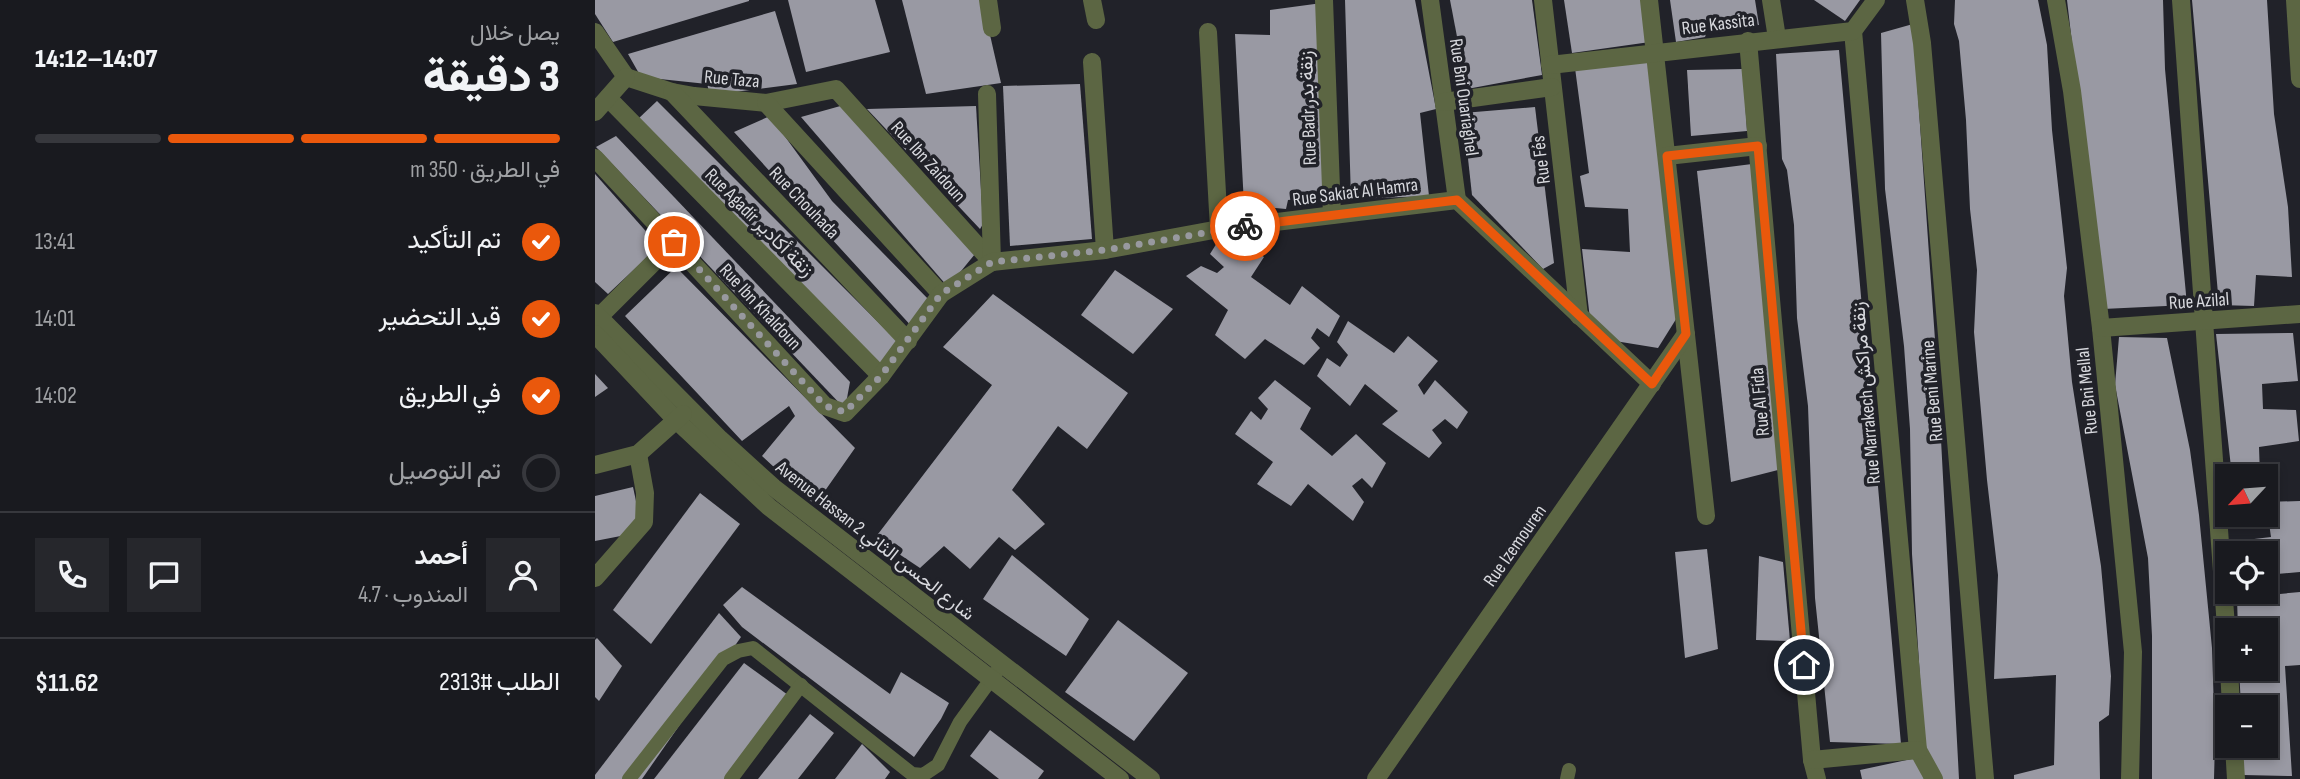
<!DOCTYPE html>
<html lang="ar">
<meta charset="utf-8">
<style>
:root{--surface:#191a1f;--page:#26272c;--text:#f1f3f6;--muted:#9fa1a4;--line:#37383d;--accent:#ea580c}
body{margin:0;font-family:"Sofia Sans Condensed",Vazirmatn,sans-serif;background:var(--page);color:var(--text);direction:rtl;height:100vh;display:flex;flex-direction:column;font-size:26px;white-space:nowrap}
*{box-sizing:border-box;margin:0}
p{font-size:23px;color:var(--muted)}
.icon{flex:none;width:38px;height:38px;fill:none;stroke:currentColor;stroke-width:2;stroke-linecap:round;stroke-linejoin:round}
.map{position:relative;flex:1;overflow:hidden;direction:ltr}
.panel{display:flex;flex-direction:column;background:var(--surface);width:595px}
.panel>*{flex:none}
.needle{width:46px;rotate:244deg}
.tools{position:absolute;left:1620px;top:464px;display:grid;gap:14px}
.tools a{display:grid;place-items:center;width:63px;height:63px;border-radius:0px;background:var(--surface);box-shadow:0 4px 10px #0003,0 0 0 2px var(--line);font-size:35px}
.pin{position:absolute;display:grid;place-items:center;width:60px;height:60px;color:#fff;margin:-30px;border:4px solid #fff;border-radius:50%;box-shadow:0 2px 7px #0007}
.courier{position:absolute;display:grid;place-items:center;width:70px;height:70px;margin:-35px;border:5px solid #ea580c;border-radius:50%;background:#fff;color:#222;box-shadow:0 2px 9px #0007}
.overview em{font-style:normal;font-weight:800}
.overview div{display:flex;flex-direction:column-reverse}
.overview{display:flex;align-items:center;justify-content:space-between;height:119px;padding:0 35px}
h1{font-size:46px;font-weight:800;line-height:52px}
.bar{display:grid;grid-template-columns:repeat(4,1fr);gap:10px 7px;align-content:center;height:84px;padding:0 35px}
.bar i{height:9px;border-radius:5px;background:var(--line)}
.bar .selected{background:var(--accent)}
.bar p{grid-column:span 4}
.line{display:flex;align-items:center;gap:18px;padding:0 35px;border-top:2px solid var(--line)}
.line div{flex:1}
.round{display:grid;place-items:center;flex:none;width:74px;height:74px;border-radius:0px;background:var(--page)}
ol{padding:0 35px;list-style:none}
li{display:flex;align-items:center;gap:21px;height:77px}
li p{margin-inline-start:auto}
li .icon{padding:7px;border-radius:50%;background:var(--accent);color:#fff;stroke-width:4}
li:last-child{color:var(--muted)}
li i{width:38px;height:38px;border:4px solid var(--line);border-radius:50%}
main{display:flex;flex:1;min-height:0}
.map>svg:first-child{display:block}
</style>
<main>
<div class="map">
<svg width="1705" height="779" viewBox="0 0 1705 779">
<rect width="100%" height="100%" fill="#212229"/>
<g fill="#9999a3">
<polygon points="0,0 154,0 154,1 18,42 0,14"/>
<polygon points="193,0 280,0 295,52 211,72"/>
<polygon points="307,0 387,0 406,83 331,94"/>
<polygon points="750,0 820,0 841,109 825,113 834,196 756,199"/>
<polygon points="855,0 937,0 947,75 872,89"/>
<polygon points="969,0 1049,0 1055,42 977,53"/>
<polygon points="1075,0 1160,0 1164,25 1113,28 1110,37 1081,42"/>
<polygon points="1219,0 1265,0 1250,21"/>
<polygon points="1360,0 1443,0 1452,45 1457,130 1472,268 1469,296 1477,382 1506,566 1516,676 1514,715 1504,722 1505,779 1419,779 1419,775 1459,765 1461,675 1399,679 1403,575 1392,480 1379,332 1382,270 1375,209 1371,120 1364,41 1359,24"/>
<polygon points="1472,0 1568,0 1570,69 1592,305 1508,309"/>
<polygon points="1597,0 1672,0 1679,114 1693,207 1697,277 1661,275 1659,306 1624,305"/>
<polygon points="727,3 733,196 693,200 691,209 649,205 640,34 675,35 675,10"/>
<polygon points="180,11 202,84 115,95 112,84 46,77 33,54"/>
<polygon points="1318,24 1343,383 1364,779 1337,779 1330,755 1317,554 1315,429 1309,346 1290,189 1286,33"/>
<polygon points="1244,50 1306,744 1235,742 1220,598 1213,406 1202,318 1199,225 1192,170 1187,159 1181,54"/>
<polygon points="1055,59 1083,316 1063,348 1020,341 995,319 987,249 1035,252 1033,209 990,207 985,176 994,173 980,68"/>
<polygon points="1148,69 1152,131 1096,136 1092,70"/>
<polygon points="485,84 497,239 415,246 408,86"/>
<polygon points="62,101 305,344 281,370 43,119"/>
<polygon points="249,105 380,254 353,287 206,117"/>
<polygon points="381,106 388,224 385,229 272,109"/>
<polygon points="940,107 959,263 948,269 877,195 868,113"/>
<polygon points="175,116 237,201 336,302 319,329 139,132"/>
<polygon points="21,136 255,382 250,409 1,147"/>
<polygon points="1157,164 1183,470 1136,482 1102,171"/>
<polygon points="0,174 64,246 13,294 0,282"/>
<polygon points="630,230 669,257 656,277 695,305 707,286 745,316 734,337 722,328 716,338 725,348 709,365 670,339 650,359 620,335 633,310 591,276 606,266 622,273 629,267 615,254"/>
<polygon points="81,267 260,448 220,505 167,456 200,416 194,406 147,441 30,316"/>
<polygon points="520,270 578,309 538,354 486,315"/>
<polygon points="398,294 533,393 492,449 463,426 417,490 450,524 420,550 404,537 375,569 349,546 325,568 280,538 397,385 348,347"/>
<polygon points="753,321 799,353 813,336 843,361 823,385 829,395 840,380 873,412 862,429 850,419 837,430 847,443 834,458 787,424 803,411 770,384 755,406 722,376 732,358 745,367 753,355 742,342"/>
<polygon points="1698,333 1703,381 1667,384 1668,409 1701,410 1704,441 1664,447 1665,476 1637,476 1621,334"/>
<polygon points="1524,337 1572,338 1595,450 1604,515 1617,648 1620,742 1619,779 1557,779 1557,636 1553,558 1520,385"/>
<polygon points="0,374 13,388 0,397"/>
<polygon points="680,380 716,408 705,429 737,456 761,434 791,463 777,488 767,478 757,486 769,502 758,521 713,484 696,506 662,484 678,462 640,434 656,411 666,420 673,409 663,398"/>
<polygon points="38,487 45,520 36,534 0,541 0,496"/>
<polygon points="105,493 145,524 56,644 18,610"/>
<polygon points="1705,501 1705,572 1671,575 1671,553 1634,553 1634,542 1676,537 1671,502"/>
<polygon points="1112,549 1123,649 1090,658 1080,552"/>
<polygon points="417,555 494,619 471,656 388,599"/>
<polygon points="1164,556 1188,562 1195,641 1161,640"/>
<polygon points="147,587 295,694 306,672 354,703 346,719 319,757 147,627 128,605"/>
<polygon points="1705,592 1705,665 1690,666 1697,776 1648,775 1647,746 1671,746 1671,707 1646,707 1644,668 1671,668 1671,630 1643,630 1642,598"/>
<polygon points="124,613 146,637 47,779 0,779 0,775"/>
<polygon points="523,620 593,673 539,741 470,692"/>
<polygon points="2,638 27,666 4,701 0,697 0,640"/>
<polygon points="149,663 193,695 129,779 59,779"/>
<polygon points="215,714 239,733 203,779 163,779"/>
<polygon points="395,730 449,771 443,779 404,779 375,756"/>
<polygon points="267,744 295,772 290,779 240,779"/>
<polygon points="1321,758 1329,779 1267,779 1265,770"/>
</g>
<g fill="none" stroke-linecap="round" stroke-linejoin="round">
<g stroke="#5c6643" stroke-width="14">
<polyline points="34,779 128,659 143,651 158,648 317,774 328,775 343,765 365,722 402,671"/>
<polyline points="136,779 206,685"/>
<polyline points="972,779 974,770"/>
</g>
<g stroke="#5c6643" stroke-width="18">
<polyline points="393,0 397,28"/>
<polyline points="497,0 501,20"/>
<polyline points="729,0 737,215"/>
<polyline points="835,0 862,200"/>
<polyline points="948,0 984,316"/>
<polyline points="1054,0 1111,516"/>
<polyline points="1176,0 1182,38"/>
<polyline points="1320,0 1327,43 1390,779"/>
<polyline points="1461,0 1477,91 1506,328 1538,652 1535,779"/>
<polyline points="1586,0 1633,655"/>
<polyline points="1700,0 1705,79"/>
<polyline points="1258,31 1323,750 1339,779"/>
<polyline points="0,32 31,77"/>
<polyline points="613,32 624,229"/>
<polyline points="1153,41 1217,760 1222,779"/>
<polyline points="497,62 510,250"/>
<polyline points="955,65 1258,31 1281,0"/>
<polyline points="31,77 77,92 99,96 171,103 241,89 397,262"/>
<polyline points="77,92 313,341"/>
<polyline points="392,94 397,262"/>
<polyline points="13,98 286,376"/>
<polyline points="849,102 957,87"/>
<polyline points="171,103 346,294"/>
<polyline points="0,112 31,77"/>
<polyline points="1072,156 1163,146"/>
<polyline points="0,158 230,406 250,413 286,376 346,294 397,262 510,250 624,229 862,200 1057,384"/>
<polyline points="4,317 79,242"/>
<polyline points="1506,328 1705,314"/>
<polyline points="0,578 49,522 50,493 43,454"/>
<polyline points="1634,668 1636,707"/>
<polyline points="1639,746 1641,779"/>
<polyline points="1217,760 1323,750"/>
<polyline points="781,779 1091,334"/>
</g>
<g stroke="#5c6643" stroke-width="18">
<polyline points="0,313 125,439 178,487 556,779"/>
<polyline points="0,334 81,420 174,507 525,779"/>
<polyline points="0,465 43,454 88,414"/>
</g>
</g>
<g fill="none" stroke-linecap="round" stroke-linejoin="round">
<polyline stroke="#98999f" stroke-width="7" stroke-dasharray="0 12.6" points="79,242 230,406 250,412 286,376 346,294 397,262 510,250 650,226"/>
<polyline stroke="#ea580c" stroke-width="9" points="650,226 862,200 1057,384 1091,334 1072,156 1163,146 1209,665"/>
</g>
<g text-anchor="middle" stroke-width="7" stroke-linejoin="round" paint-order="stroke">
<g font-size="19" fill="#d8d9de" stroke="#212229">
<text transform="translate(1123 23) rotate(-7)" y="7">Rue Kassita</text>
<text transform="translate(137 78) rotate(5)" y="7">Rue Taza</text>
<text transform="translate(870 97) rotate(82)" y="7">Rue Bni Ouariaghel</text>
<text transform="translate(712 108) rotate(-92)" y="7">Rue Badr زنقة بدر</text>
<text transform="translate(945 160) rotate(-97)" y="7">Rue Fés</text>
<text transform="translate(334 161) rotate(48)" y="7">Rue Ibn Zaidoun</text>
<text transform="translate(760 191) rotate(-7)" y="7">Rue Sakiat Al Hamra</text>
<text transform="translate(210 202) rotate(46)" y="7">Rue Chouhada</text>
<text transform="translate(165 222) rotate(45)" y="7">Rue Agadir زنقة أكادير</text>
<text transform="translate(1604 300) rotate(-4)" y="7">Rue Azilal</text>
<text transform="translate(166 306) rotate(47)" y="7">Rue Ibn Khaldoun</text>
<text transform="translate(1336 391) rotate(-95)" y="7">Rue Beni Marine</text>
<text transform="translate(1491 391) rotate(-96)" y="7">Rue Bni Mellal</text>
<text transform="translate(1270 393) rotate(-95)" y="7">Rue Marrakech زنقة مراكش</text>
<text transform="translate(1164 402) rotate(-95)" y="7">Rue Al Fida</text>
<text transform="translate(281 540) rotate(38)" y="7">Avenue Hassan 2 شارع الحسن الثاني</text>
<text transform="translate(919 545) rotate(-55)" y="7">Rue Izemouren</text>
</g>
</g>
</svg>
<div class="tools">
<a><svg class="needle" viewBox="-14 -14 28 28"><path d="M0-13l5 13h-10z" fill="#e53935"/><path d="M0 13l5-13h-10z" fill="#9fa1a4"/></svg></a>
<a><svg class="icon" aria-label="locate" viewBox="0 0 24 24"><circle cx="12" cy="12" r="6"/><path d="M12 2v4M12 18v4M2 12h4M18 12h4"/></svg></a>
<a>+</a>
<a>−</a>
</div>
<div class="pin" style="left:79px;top:242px;background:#ea580c"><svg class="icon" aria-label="bag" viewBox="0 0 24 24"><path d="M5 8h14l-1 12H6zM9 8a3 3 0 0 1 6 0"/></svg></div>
<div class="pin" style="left:1209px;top:665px;background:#1f2937"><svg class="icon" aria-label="home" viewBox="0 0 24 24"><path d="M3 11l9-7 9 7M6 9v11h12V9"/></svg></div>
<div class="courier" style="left:650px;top:226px"><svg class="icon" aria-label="bike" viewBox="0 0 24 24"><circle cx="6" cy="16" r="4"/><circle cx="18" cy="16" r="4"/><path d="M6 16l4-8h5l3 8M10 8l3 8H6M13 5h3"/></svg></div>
</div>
<section class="panel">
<div class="overview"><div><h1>3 دقيقة</h1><p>يصل خلال</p></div><em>14:07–14:12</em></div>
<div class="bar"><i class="selected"></i><i class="selected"></i><i class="selected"></i><i></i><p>في الطريق · 350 m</p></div>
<ol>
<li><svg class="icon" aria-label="check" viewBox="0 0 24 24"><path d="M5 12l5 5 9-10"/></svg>تم التأكيد<p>13:41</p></li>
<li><svg class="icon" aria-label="check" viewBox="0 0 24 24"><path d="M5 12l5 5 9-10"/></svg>قيد التحضير<p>14:01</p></li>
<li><svg class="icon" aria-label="check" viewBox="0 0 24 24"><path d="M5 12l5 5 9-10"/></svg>في الطريق<p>14:02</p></li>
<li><i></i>تم التوصيل</li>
</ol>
<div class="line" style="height:126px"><a class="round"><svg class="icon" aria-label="person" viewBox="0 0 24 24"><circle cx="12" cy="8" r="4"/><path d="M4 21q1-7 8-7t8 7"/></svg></a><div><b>أحمد</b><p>المندوب · 4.7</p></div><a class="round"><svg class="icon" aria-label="chat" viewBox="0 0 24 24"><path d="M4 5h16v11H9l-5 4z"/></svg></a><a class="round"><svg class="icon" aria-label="phone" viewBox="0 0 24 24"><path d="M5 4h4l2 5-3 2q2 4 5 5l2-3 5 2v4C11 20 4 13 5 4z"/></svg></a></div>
<div class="line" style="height:91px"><div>الطلب #2313</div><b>$11.62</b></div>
</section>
</main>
